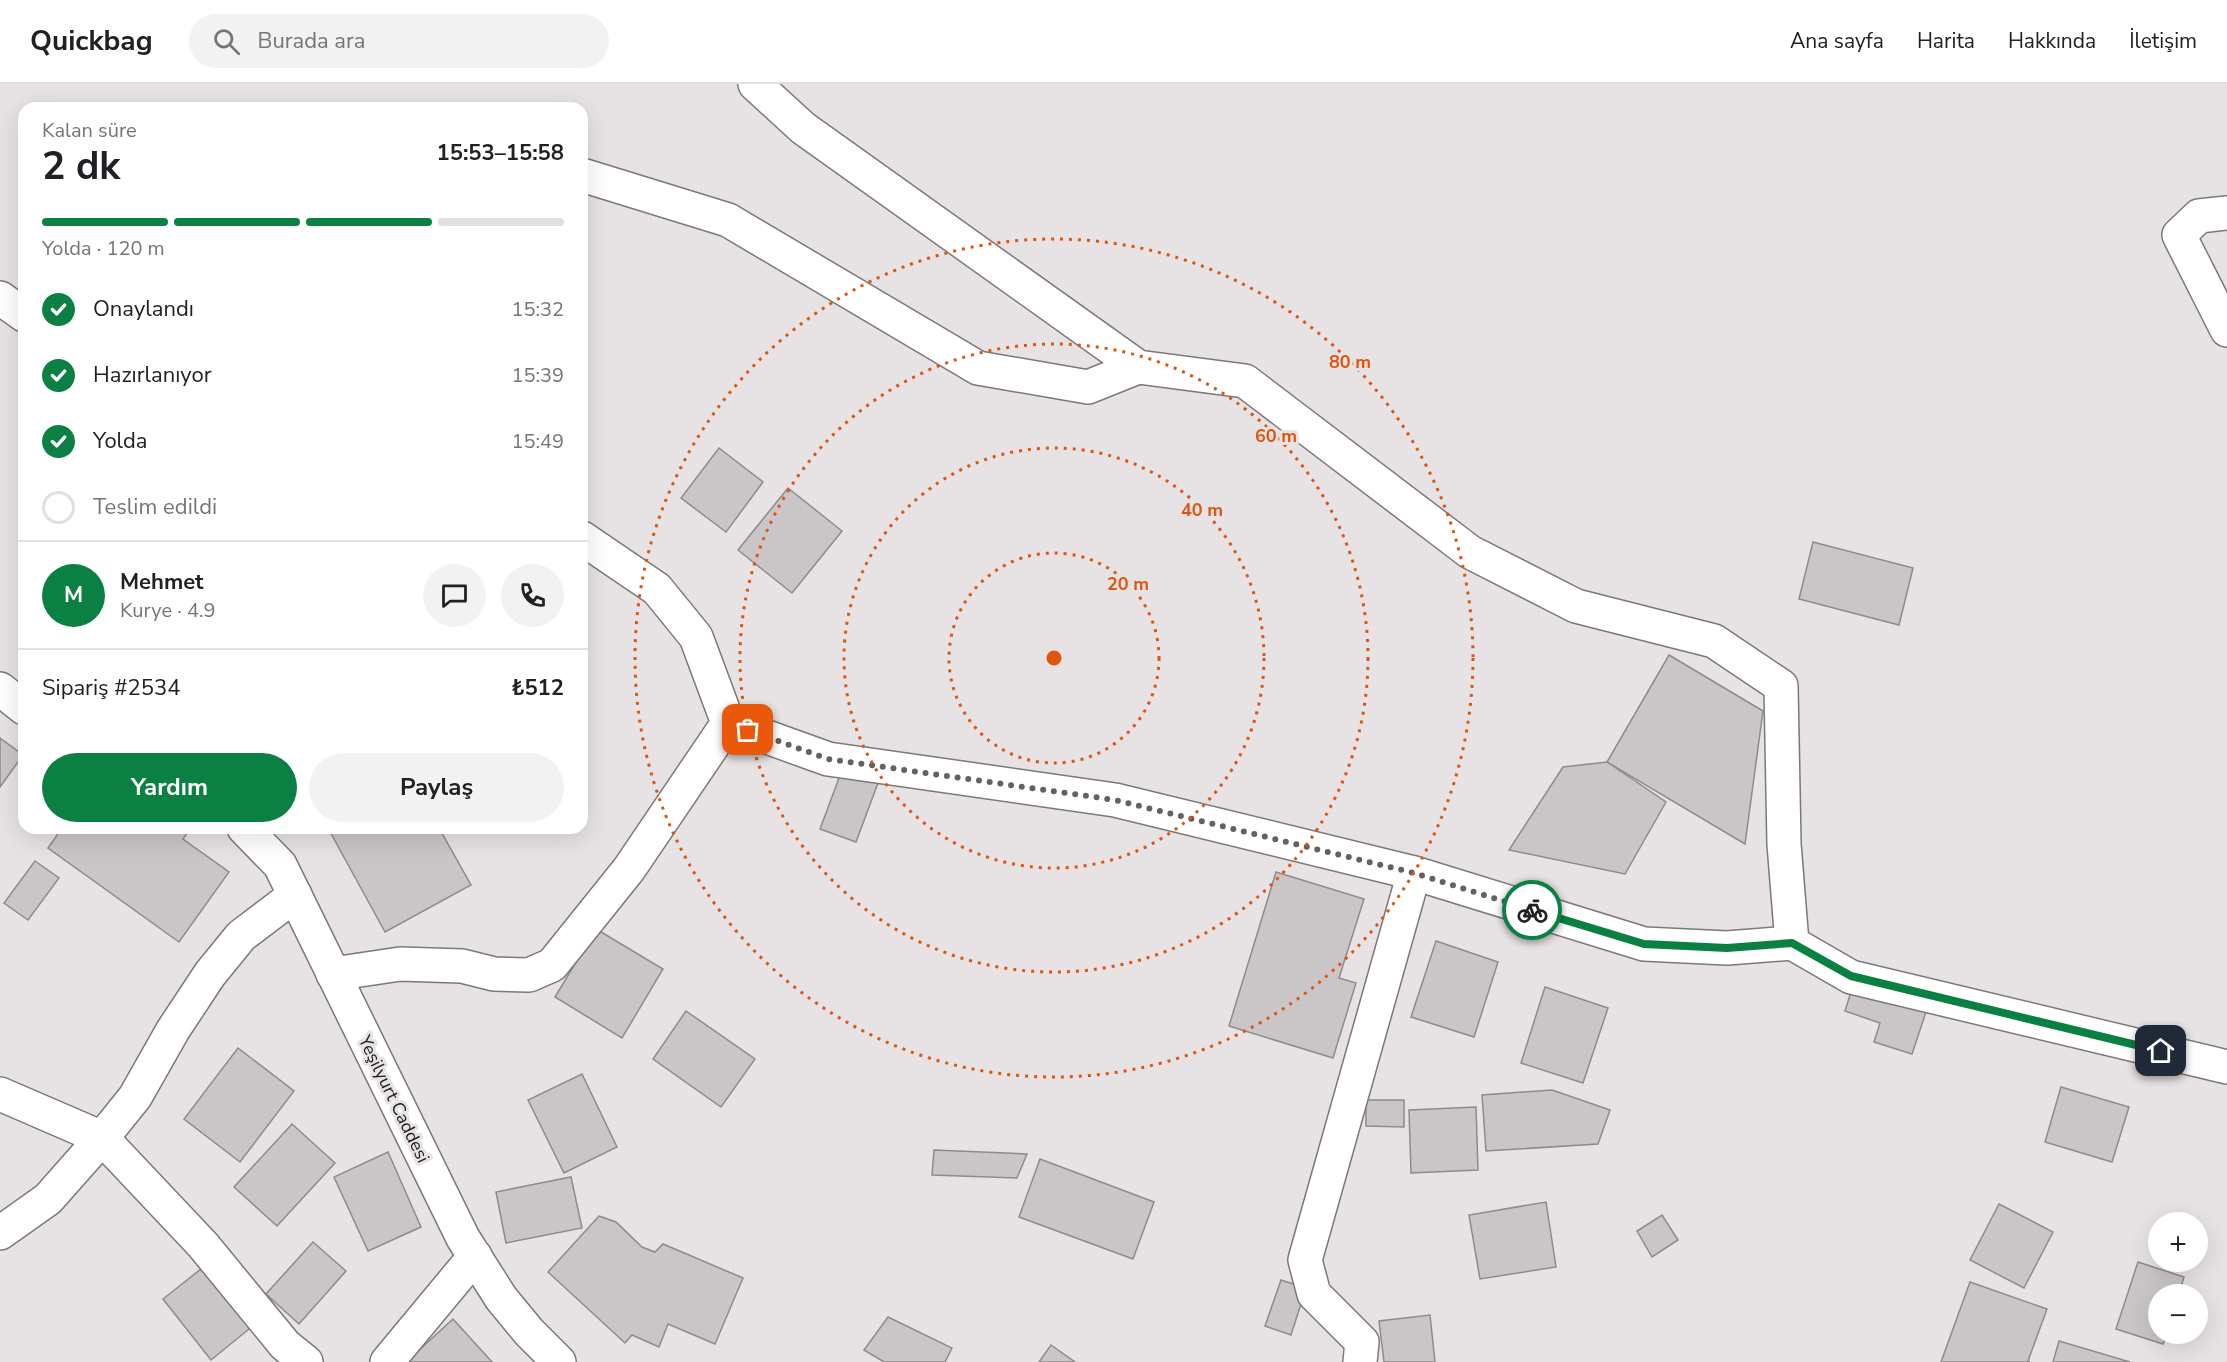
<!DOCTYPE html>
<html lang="tr">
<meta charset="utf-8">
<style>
:root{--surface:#fff;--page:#f2f2f2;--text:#202124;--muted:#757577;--line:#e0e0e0;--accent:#0b8043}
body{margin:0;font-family:"Nunito Sans",sans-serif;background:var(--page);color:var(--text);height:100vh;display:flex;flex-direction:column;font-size:22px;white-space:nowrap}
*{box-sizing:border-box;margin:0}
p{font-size:20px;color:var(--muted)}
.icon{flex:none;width:33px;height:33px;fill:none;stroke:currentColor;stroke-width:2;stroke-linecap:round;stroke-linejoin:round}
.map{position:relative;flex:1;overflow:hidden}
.drawer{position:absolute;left:18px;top:18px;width:570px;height:732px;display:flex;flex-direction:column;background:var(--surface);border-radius:18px;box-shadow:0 6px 24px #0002}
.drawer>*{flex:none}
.controls{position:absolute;left:2148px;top:1128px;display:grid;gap:12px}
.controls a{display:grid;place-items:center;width:60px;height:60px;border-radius:50%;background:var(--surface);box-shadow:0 6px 24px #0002;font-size:30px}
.pin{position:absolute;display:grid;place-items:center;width:51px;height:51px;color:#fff;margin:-26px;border-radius:12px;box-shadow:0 3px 9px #0006}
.courier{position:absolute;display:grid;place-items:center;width:60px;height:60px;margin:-30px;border:4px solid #0b8043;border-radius:50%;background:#fff;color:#222;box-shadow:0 2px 8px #0007}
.headline em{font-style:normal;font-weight:700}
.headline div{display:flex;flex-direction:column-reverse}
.headline{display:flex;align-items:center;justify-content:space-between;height:102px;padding:0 24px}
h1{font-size:39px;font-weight:700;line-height:45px}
.bar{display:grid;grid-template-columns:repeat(4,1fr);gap:9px 6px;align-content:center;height:72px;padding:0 24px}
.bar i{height:8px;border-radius:4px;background:var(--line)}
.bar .on{background:var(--accent)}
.bar p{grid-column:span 4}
.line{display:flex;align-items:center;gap:15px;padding:0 24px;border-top:2px solid var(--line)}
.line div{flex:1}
.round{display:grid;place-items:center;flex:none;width:63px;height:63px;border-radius:32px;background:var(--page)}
ol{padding:0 24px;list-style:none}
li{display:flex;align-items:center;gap:18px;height:66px}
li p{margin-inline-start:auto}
li .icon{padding:6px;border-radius:50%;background:var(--accent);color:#fff;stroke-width:4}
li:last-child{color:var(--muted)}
li i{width:33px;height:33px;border:3px solid var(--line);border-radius:50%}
.primary-button{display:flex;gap:12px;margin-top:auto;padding:12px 24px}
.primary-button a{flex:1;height:69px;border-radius:36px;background:var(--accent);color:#fff;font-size:24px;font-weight:700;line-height:69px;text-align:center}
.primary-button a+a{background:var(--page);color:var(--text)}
header{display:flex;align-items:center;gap:36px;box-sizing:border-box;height:84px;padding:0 30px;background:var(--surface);border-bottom:2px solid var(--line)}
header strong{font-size:28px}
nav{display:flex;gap:33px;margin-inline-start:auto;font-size:21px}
.search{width:420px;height:54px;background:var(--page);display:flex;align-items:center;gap:15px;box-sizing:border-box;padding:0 21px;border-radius:33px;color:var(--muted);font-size:22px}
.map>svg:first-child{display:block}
</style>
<header>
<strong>Quickbag</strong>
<div class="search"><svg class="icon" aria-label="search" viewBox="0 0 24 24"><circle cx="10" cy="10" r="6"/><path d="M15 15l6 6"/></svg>Burada ara</div>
<nav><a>Ana sayfa</a><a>Harita</a><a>Hakkında</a><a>İletişim</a></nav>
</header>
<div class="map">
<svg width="2227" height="1278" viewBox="0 0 2227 1278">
<rect width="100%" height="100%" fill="#e7e2e3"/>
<g fill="#cac6c7" stroke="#8f8a8b" stroke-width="1.5">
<polygon points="719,364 763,398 726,448 681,414"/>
<polygon points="788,404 842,447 792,509 738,466"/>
<polygon points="1813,458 1913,484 1899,541 1799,515"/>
<polygon points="1669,571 1763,627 1745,760 1607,678"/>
<polygon points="0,654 23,671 0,703"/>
<polygon points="1607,678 1666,718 1625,790 1509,766 1563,683"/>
<polygon points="842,686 878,699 856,758 820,745"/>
<polygon points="62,744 188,744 190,745 183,755 229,788 179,858 48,764"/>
<polygon points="328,744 439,744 471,801 385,848"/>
<polygon points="35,777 59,794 28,836 4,819"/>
<polygon points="1276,788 1364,815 1339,894 1356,899 1333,974 1229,942"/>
<polygon points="596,845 663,885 622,954 555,913"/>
<polygon points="1436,857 1498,878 1474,953 1411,933"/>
<polygon points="1854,898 1928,922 1912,970 1874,958 1880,939 1845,927"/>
<polygon points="1545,903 1608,924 1583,999 1521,979"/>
<polygon points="686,927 755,975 721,1023 653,975"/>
<polygon points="238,964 294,1007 240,1078 184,1035"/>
<polygon points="582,990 617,1063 564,1089 528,1016"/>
<polygon points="2061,1003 2129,1023 2112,1078 2045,1058"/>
<polygon points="1552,1006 1610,1026 1598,1060 1486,1067 1482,1011"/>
<polygon points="1366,1016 1404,1016 1404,1043 1366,1042"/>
<polygon points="1476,1023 1478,1086 1411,1089 1409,1026"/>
<polygon points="292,1040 335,1079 277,1142 234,1103"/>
<polygon points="934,1066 1027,1070 1017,1094 932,1091"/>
<polygon points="388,1068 421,1143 368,1167 334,1093"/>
<polygon points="1040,1075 1154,1118 1133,1175 1019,1133"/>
<polygon points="571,1093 582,1144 506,1159 496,1108"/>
<polygon points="1546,1118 1556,1183 1480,1195 1469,1131"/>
<polygon points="1999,1120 2053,1148 2024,1204 1970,1176"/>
<polygon points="1662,1131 1678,1156 1652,1173 1637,1147"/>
<polygon points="599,1132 616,1138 642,1163 655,1168 663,1160 743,1194 715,1260 668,1240 659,1263 632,1251 625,1259 548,1188"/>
<polygon points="313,1158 346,1187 299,1240 266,1210"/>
<polygon points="2138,1178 2184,1193 2179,1210 2158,1210 2158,1250 2167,1250 2163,1260 2116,1245"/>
<polygon points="206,1181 254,1241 211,1276 163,1215"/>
<polygon points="1281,1196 1306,1204 1291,1251 1265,1242"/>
<polygon points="1970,1198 2047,1225 2028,1277 2030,1278 1941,1278"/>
<polygon points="1430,1231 1435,1278 1384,1278 1379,1237"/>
<polygon points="888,1233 952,1264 945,1278 884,1278 864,1266"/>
<polygon points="453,1235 492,1278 406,1278"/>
<polygon points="2059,1257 2130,1278 2053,1278"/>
<polygon points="1051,1261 1075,1278 1039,1278"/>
</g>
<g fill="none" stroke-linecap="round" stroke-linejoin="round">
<g stroke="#7c7879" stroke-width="36">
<g id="minor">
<polyline points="755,0 803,44 1138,283 1245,297 1470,468 1576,522 1714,557 1781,602 1784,760 1792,859"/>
<polyline points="582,91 728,136 978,284 1088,303 1138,283"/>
<polyline points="2227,129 2199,132 2179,151 2227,246"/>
<polyline points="0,214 24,231"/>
<polyline points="582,454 657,505 696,553 728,639 828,675 1115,716 1414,789 1644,860 1727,864 1792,859 1851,893 2227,983"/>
<polyline points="333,890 400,880 462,882 494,890 529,891 552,881 629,785 728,639"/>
<polyline points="0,1010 102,1054 203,1161 285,1261 306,1278"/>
<polyline points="0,1149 48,1115 102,1054 135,1013 173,946 210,890 241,852 295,811"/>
<polyline points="387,1278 475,1172"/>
<polyline points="1360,1278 1362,1258 1314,1210 1305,1176 1414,789"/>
</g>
</g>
<g stroke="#7c7879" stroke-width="36">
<g id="major">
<polyline points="0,605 24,624"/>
<polyline points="244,744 280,781 463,1154 501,1214 529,1248 559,1278"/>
</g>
</g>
<use href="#minor" stroke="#fff" stroke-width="33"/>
<use href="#major" stroke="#fff" stroke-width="33"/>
</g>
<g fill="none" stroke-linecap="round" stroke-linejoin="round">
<polyline stroke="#646161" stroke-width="6" stroke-dasharray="0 10.8" points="748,646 828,675 1115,716 1414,789 1532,826"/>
<polyline stroke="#0b8043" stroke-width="8" points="1532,826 1644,860 1727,864 1792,859 1851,892 2161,967"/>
</g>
<g fill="none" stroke="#de560d" stroke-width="3" stroke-dasharray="3 6">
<circle cx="1054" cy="574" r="105"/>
<circle cx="1054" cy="574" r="210"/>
<circle cx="1054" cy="574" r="314"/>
<circle cx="1054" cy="574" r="419"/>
</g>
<g text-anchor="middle" stroke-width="6" stroke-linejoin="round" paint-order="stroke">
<g font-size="18" fill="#1d1b1b" stroke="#e7e2e3">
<text transform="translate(394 1015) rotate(64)" y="6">Yeşilyurt Caddesi</text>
</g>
</g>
<circle cx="1054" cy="574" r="9" fill="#de560d" stroke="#e7e2e3" stroke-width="3"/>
<g font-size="18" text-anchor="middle" font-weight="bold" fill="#de560d" stroke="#e7e2e3" stroke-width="6" stroke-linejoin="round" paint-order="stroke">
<text x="1350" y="284">80 m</text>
<text x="1276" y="358">60 m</text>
<text x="1202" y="432">40 m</text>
<text x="1128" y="506">20 m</text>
</g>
</svg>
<div class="controls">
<a>+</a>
<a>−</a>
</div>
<div class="pin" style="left:748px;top:646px;background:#ea580c"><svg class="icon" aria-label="bag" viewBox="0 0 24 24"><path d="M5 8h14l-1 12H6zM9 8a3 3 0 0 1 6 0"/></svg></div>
<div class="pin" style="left:2161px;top:967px;background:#1f2937"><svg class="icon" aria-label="home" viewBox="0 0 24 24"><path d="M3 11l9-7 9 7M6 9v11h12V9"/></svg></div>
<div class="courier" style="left:1532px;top:826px"><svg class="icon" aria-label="bike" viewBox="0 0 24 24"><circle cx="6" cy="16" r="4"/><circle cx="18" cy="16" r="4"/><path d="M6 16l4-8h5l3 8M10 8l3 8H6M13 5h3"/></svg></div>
<section class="drawer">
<div class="headline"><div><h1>2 dk</h1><p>Kalan süre</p></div><em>15:53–15:58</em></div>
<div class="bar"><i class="on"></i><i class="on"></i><i class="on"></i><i></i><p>Yolda · 120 m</p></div>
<ol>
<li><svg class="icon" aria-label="check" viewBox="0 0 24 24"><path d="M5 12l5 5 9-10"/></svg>Onaylandı<p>15:32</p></li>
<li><svg class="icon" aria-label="check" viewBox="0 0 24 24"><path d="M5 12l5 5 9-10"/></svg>Hazırlanıyor<p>15:39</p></li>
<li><svg class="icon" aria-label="check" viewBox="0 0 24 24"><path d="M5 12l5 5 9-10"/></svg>Yolda<p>15:49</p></li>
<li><i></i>Teslim edildi</li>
</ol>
<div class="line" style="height:108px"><b class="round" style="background:var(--accent);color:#fff">M</b><div><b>Mehmet</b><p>Kurye · 4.9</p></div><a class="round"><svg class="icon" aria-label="chat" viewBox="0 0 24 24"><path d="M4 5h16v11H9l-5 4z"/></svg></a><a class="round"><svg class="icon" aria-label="phone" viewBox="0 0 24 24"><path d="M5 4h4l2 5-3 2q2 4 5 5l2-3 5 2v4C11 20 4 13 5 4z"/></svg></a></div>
<div class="line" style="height:78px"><div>Sipariş #2534</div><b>₺512</b></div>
<div class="primary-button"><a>Yardım</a><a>Paylaş</a></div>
</section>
</div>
